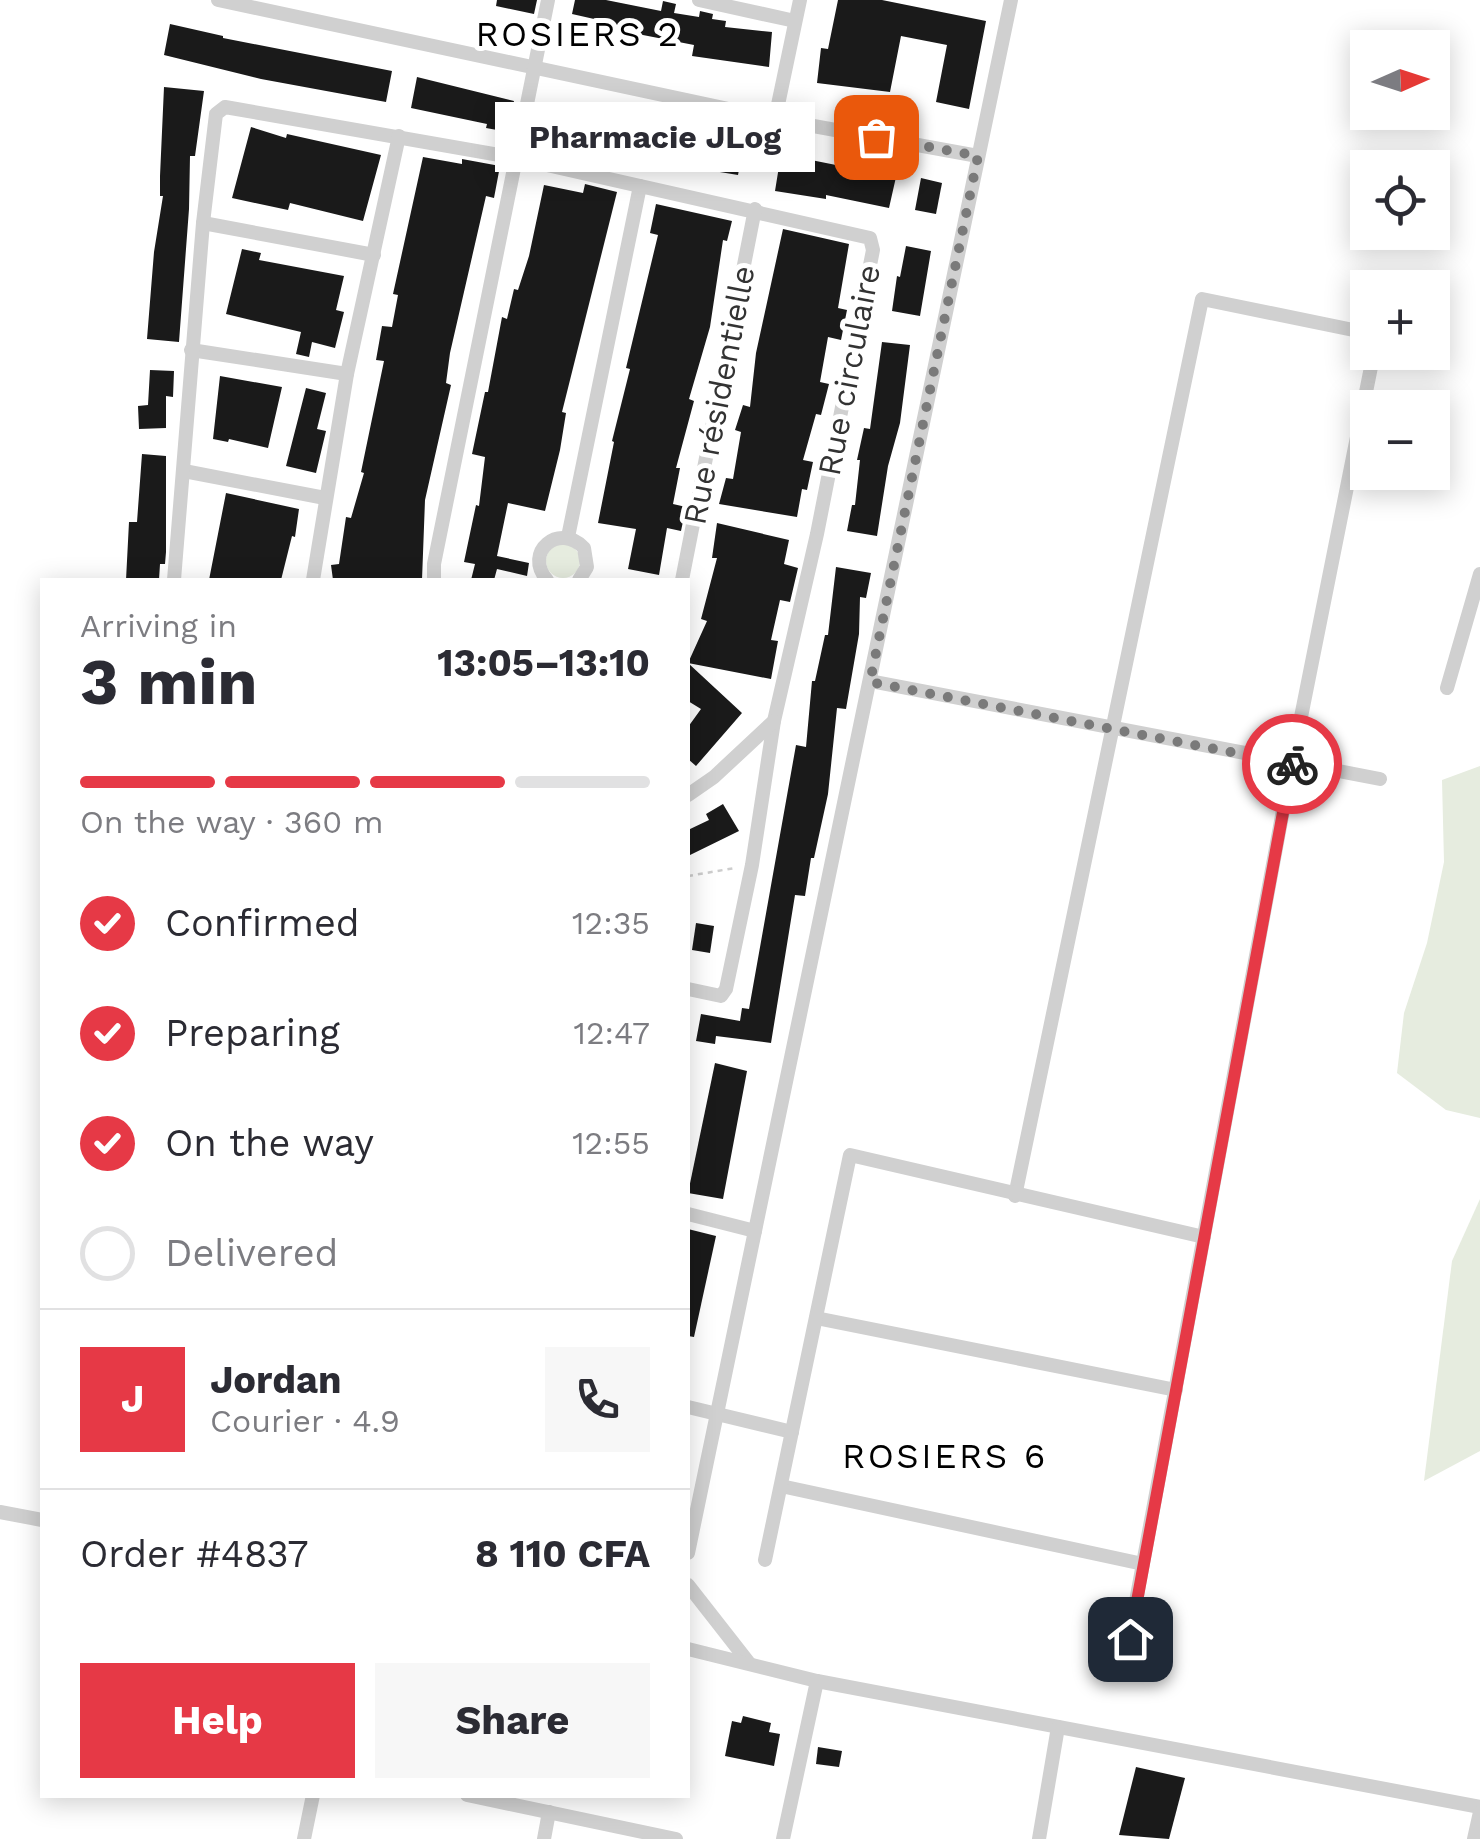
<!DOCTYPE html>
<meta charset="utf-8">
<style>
:root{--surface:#fff;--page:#f7f7f7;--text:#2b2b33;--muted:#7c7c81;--line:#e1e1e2;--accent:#e63946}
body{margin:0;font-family:"Work Sans",sans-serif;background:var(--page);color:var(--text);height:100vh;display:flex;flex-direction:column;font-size:38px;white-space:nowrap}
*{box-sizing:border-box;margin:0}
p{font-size:32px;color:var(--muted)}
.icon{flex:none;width:55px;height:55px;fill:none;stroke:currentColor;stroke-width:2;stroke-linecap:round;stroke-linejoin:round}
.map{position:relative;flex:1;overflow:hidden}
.panel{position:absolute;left:40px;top:578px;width:650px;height:1220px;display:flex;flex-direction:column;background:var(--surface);border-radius:0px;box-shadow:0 5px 25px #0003}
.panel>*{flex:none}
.needle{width:65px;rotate:87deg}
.controls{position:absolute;left:1350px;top:30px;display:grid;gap:20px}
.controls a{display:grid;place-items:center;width:100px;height:100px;border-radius:0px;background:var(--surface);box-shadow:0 5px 25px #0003;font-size:50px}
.pin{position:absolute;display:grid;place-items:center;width:85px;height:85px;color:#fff;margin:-42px;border-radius:20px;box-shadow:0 5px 15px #0006}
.courier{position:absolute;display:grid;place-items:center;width:100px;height:100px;margin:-50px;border:8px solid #e63946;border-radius:50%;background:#fff;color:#222;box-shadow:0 2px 12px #0007}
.bubble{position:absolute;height:70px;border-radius:0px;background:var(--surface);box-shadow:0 5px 25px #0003;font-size:32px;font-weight:700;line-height:70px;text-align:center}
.summary em{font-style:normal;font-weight:700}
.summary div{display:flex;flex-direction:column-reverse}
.summary{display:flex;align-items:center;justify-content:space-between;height:170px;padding:0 40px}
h1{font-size:65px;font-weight:700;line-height:75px}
.bar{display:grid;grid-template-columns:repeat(4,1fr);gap:15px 10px;align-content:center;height:120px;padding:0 40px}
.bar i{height:12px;border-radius:8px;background:var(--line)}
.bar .selected{background:var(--accent)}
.bar p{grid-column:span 4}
.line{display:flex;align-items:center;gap:25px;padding:0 40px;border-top:2px solid var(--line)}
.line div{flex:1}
.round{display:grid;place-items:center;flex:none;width:105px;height:105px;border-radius:0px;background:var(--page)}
ol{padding:0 40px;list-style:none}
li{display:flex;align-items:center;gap:30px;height:110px}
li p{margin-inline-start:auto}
li .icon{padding:10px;border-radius:50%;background:var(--accent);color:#fff;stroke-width:4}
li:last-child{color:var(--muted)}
li i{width:55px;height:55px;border:5px solid var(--line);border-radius:50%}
.primary-button{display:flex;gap:20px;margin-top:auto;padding:20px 40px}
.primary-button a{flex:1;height:115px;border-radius:0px;background:var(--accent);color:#fff;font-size:40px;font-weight:700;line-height:115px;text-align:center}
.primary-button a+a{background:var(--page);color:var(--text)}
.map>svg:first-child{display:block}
</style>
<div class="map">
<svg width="1480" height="1839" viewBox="0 0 1480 1839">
<rect width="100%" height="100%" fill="#fff"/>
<g fill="#e6ecdf">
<circle cx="563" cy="561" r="17"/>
<polygon points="1480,766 1480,1118 1446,1110 1397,1073 1404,1013 1427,943 1444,862 1442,780"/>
<polygon points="1480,1199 1480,1451 1424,1481 1452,1261"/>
</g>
<g fill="#1a1a1a">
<polygon points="497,0 537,0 534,14 496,6"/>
<polygon points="575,0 606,0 661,11 663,1 676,4 674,13 699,17 700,11 713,14 712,19 726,21 725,27 772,32 769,67 692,56 694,45 602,27 603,21 572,14"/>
<polygon points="838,0 882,0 986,21 969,109 936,102 947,45 901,36 890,92 817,83 821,48 828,49"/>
<polygon points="170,24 223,36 223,38 392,71 386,102 261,79 164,55"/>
<polygon points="417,77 514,101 508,132 486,128 487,124 411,108"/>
<polygon points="164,87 204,91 195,156 190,156 189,209 179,342 147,339 154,252 163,196 160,196 160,176"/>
<polygon points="555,107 617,116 616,123 657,131 651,162 630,158 631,151 549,138"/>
<polygon points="251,127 286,138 287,134 381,155 363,221 290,203 288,210 232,198"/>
<polygon points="683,134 744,144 738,175 677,165"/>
<polygon points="781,154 896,177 889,208 826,195 826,199 775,191"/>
<polygon points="423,157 462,164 462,159 500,166 494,198 486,196 450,353 446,383 451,385 425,500 422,580 333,580 331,565 339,564 346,517 351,518 364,473 361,472 384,361 376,360 382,326 392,327 398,295 393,294"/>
<polygon points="921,178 942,183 936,214 915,210"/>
<polygon points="585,184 617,192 562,412 566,413 560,450 545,511 508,503 497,556 529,563 527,576 497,569 494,580 471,580 475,564 464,562 476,505 479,506 485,457 472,454 485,392 488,392 502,317 507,319 514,289 518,290 529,256 544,185 583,193"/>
<polygon points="656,204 732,221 727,241 723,240 710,327 689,399 694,401 676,468 680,468 673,504 686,507 681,531 667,528 659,575 628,569 636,529 598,523 614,442 612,441 630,369 626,368 658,235 650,233"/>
<polygon points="783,229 849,244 838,308 847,310 841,340 828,337 820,382 829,384 821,415 816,414 803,460 813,462 807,490 802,489 797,517 719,504 726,478 733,479 741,432 735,430 743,405 750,407 756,353"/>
<polygon points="906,246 931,251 920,316 892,311 897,276 900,277"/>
<polygon points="242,249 261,253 259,260 344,276 336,310 344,312 335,348 312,342 309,357 296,354 301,332 226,314"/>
<polygon points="882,342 910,345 900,423 888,466 877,536 847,531 852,505 855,505 860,460 857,460 864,428 870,429"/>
<polygon points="150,370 174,371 173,397 166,396 166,428 139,429 138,406 148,405"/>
<polygon points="220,376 282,387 268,448 229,439 228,442 213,439"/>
<polygon points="306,388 326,393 317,429 326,431 316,473 286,466"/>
<polygon points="142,454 166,456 166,552 165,564 160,564 159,580 126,580 129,522 137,522"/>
<polygon points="226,493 299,509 295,537 292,536 281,580 209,580"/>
<polygon points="717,523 789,540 784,564 798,568 790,602 780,600 771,640 778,641 771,679 688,663 707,621 701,619 717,558 712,558"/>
<polygon points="836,567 871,573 866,598 860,597 859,634 846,709 837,708 828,794 814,858 811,858 805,896 795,895 771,1043 716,1036 715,1044 696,1041 701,1014 740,1021 742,1008 749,1009 796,745 806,747 812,681 815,681 825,635 828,635"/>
<polygon points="688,663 742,713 696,766 688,759 688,727 701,709 688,701"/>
<polygon points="723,804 739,831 688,856 688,830 709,820 706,814"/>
<polygon points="696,923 714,926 710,953 692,950"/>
<polygon points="715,1063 747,1071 723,1199 688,1193"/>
<polygon points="688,1229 716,1236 694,1337 688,1336"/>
<polygon points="743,1716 771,1723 769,1732 780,1734 774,1766 725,1756 732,1721 741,1723"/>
<polygon points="818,1747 842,1751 839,1767 816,1764"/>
<polygon points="1136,1767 1185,1778 1169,1839 1119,1835"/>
</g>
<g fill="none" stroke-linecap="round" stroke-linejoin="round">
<polyline stroke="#cdcdcd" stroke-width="2.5" stroke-dasharray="5 5" stroke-linecap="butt" points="688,876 735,868"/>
<g stroke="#d0d0d0" stroke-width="14">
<polyline points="218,0 775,119 978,156"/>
<polyline points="699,0 795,21"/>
<polyline points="775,119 800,0"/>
<polyline points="203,223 374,255"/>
<polyline points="1387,288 1388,284"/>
<polyline points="191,350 347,374"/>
<polyline points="184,471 325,498"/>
<polyline points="568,537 640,186"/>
<polyline points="174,580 203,223 216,114 225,107 516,158 870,238 873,250 817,534 774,721 752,865 726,989 721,996 688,989"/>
<polyline points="313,580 347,374 399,136"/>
<polyline points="434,580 434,564 548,0"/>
<path d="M 547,580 C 523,552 559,522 584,548 L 587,567 L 579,580"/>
<polyline points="682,580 755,209"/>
<polyline points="870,681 1380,779"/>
<polyline points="1447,688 1480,574"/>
<polyline points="688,795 714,777 774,721"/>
<polyline points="1015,1196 1202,299 1368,333"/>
<polyline points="688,1214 755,1231"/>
<polyline points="816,1318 1176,1390"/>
<polyline points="688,1407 792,1432"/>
<polyline points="781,1486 1143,1564"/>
<polyline points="0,1512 42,1520"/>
<polyline points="688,1553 1011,0"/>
<polyline points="765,1560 850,1155 1204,1237"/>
<polyline points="688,1585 749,1663"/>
<polyline points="1129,1639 1292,762 1374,352"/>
<polyline points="688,1649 817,1681 1480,1807"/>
<polyline points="467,1795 676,1839"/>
<polyline points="304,1839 313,1795"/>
<polyline points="544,1839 549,1812"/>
<polyline points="783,1839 817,1681"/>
<polyline points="1039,1839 1058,1727"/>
<polyline points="1474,1839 1480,1812"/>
</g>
</g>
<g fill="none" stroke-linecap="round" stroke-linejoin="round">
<polyline stroke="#7a7a7a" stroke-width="10" stroke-dasharray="0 18" points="876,137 978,156 870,682 1292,764"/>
<polyline stroke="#e63946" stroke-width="12" points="1130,1639 1292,764"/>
</g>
<g text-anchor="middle" stroke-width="10" stroke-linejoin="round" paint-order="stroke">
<g font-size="32" fill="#333" stroke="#fff">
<text transform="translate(849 370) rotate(-79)" y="11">Rue circulaire</text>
<text transform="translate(719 395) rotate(-79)" y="11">Rue résidentielle</text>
</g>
<g font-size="35" letter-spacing="2.5" fill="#000" stroke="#fff">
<text x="578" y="46">ROSIERS 2</text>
<text x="945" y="1468">ROSIERS 6</text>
</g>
</g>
</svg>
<div class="controls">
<a><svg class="needle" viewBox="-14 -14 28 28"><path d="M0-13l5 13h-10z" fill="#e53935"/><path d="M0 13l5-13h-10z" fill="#7c7c81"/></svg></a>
<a><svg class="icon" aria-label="locate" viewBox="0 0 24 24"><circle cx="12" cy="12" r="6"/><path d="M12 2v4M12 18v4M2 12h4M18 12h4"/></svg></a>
<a>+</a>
<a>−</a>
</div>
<div class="pin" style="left:876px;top:137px;background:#ea580c"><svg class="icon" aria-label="bag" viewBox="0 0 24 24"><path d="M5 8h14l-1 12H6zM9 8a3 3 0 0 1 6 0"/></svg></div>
<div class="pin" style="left:1130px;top:1639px;background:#1f2937"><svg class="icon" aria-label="home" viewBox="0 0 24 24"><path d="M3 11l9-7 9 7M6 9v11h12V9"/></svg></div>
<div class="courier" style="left:1292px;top:764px"><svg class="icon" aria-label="bike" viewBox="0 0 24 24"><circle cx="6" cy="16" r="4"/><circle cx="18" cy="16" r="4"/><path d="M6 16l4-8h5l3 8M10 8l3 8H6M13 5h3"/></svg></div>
<div class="bubble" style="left:495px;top:102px;width:320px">Pharmacie JLog</div>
<section class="panel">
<div class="summary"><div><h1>3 min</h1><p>Arriving in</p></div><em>13:05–13:10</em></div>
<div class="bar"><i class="selected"></i><i class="selected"></i><i class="selected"></i><i></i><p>On the way · 360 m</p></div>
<ol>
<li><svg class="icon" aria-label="check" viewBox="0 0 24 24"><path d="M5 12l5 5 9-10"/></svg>Confirmed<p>12:35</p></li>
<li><svg class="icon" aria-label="check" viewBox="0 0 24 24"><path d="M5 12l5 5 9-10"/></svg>Preparing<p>12:47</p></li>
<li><svg class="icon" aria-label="check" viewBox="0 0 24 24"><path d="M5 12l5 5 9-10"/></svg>On the way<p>12:55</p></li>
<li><i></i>Delivered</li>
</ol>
<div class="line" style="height:180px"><b class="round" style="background:var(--accent);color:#fff">J</b><div><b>Jordan</b><p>Courier · 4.9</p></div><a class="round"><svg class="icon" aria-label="phone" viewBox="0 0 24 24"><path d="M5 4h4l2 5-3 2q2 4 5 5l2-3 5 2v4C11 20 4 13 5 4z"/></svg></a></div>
<div class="line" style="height:130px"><div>Order #4837</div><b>8 110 CFA</b></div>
<div class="primary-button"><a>Help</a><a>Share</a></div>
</section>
</div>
